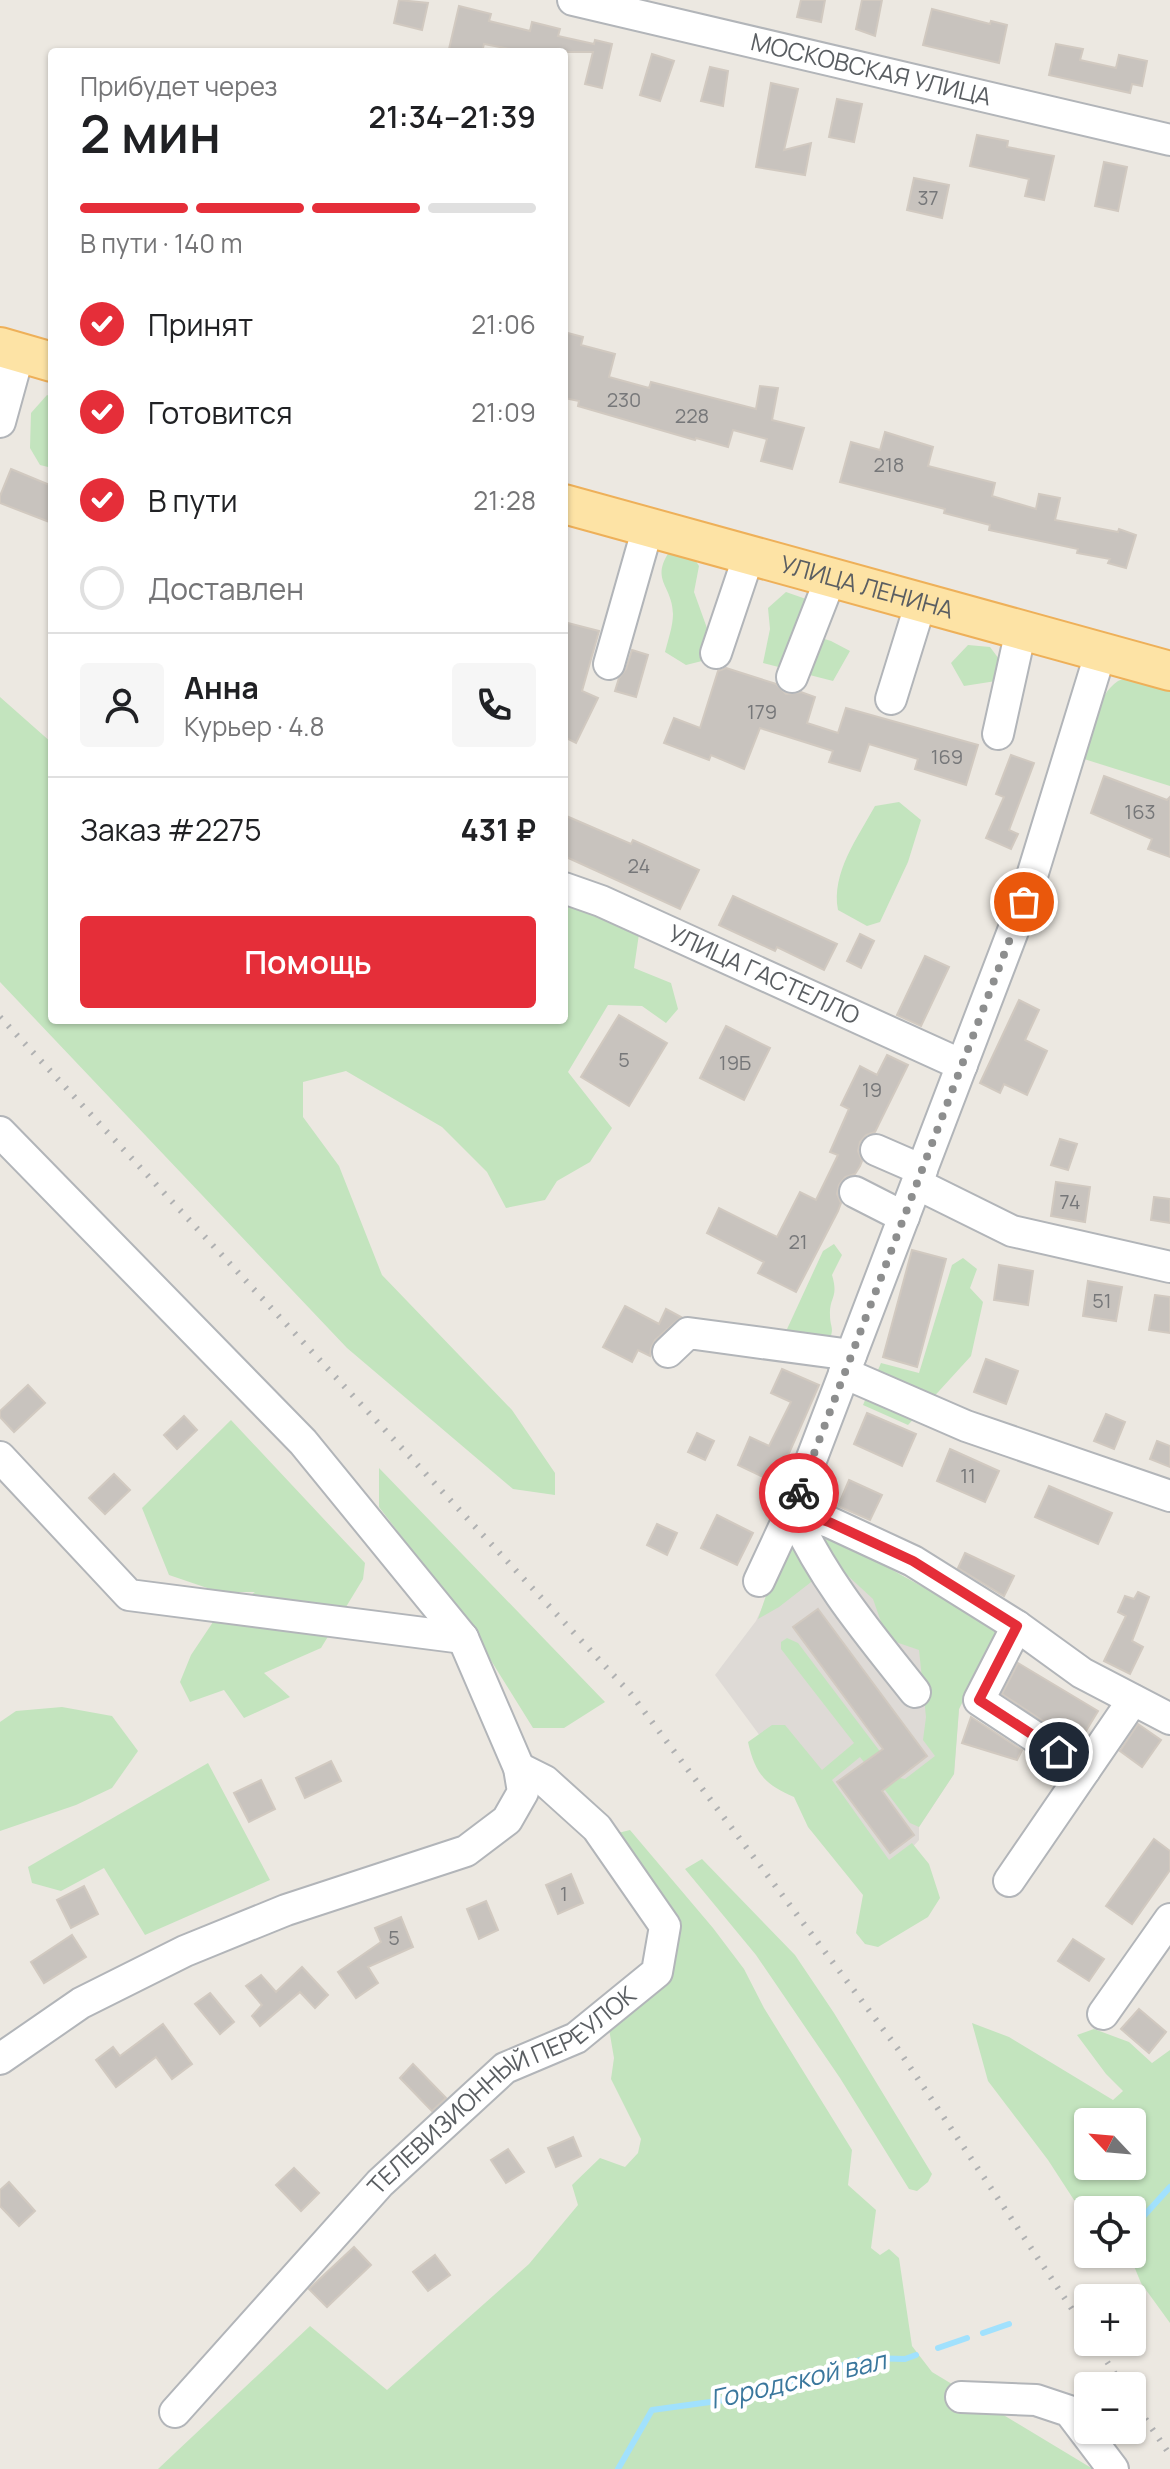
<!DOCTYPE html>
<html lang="ru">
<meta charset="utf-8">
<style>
:root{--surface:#fff;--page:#f6f6f6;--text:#202124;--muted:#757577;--line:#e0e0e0;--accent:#e52e39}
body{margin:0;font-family:Manrope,sans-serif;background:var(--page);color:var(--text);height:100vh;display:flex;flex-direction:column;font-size:30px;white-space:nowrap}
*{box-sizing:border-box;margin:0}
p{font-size:26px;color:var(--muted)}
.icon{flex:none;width:44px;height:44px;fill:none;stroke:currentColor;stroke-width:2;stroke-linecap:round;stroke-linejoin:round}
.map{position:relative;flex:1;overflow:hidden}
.details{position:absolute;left:48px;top:48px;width:520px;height:976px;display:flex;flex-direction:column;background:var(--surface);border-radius:8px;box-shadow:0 2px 6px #0004}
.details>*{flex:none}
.needle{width:52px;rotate:296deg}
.buttons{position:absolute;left:1074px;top:2108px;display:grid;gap:16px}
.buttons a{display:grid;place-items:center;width:72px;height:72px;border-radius:8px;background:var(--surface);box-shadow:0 2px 6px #0004;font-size:40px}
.pin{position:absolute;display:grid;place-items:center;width:68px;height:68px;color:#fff;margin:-34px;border:4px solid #fff;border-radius:50%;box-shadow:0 2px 8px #0007}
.courier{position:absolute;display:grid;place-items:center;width:80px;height:80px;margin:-40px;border:6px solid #e52e39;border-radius:50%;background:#fff;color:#222;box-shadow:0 2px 10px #0007}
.overview em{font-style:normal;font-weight:600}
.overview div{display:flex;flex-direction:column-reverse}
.overview{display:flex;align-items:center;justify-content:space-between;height:136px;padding:0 32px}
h1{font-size:52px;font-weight:600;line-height:60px}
.bar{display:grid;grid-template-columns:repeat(4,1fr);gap:12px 8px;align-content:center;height:96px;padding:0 32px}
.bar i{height:10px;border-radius:6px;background:var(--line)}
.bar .selected{background:var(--accent)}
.bar p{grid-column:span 4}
.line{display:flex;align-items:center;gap:20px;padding:0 32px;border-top:2px solid var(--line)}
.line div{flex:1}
.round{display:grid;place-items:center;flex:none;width:84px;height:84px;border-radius:8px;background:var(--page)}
ol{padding:0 32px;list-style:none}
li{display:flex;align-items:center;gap:24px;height:88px}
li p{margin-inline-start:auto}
li .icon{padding:8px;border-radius:50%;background:var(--accent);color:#fff;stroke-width:4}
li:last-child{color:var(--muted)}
li i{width:44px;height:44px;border:4px solid var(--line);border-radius:50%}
.action{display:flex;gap:16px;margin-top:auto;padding:16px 32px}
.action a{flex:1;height:92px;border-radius:8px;background:var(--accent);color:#fff;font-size:32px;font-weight:600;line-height:92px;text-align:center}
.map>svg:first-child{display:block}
</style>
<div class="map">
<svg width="1170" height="2469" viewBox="0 0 1170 2469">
<rect width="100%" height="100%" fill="#ece8e1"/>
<polygon fill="#dedad6" points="793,1540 999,1629 959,1709 954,1774 919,1827 919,1840 874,1890 715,1675 756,1621"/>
<g fill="#c3e4be" fill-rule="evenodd">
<polygon points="47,395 52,397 52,468 40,465 30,448 31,413"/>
<path d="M 672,548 L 690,552 L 699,566 L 694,592 L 712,642 L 702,661 L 686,665 L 665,652 C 668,640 673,626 673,614 C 673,585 648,580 672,548 Z"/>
<polygon points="786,592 806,599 810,612 799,631 831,641 850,651 833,681 763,663 770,629 768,608"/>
<polygon points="968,645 990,647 999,659 996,681 964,686 951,663"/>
<path d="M 1137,678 L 1170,690 L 1170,786 L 1084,759 C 1091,735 1096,695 1118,681 C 1124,678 1131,679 1137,678 Z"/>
<polygon points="0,697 52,743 52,1020 564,1020 564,906 612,915 639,934 634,968 671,983 678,1009 666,1023 642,1006 608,1005 568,1072 612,1128 590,1162 557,1181 545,1200 506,1208 487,1172 442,1127 346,1071 303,1082 303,1117 339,1166 382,1275 512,1410 555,1473 555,1495 513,1489 347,1348 0,982"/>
<path d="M 899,802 L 921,820 L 908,862 L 880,922 L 867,926 L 838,910 C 831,873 858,837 875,806 Z"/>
<path d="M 834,1244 L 842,1255 L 832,1275 C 839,1298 829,1297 830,1315 C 830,1328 835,1327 829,1341 L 782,1340 L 823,1251 Z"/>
<polygon points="963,1258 977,1269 970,1288 983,1302 971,1356 908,1425 863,1405 881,1363 919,1373 952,1265"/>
<polygon points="231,1420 365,1563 363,1579 321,1648 264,1673 290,1697 244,1718 224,1690 190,1702 180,1682 191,1655 213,1622 255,1592 219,1592 169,1575 142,1508"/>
<polygon points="379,1468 605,1702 564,1728 533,1728 467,1622 379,1507"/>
<path d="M 809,1533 L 834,1535 L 885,1566 L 999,1629 L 959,1709 L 954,1774 L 919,1827 L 910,1823 L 860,1757 L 832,1780 L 889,1860 L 912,1843 L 929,1864 L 940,1898 L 928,1917 L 878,1947 L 865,1944 L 856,1933 L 863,1895 L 808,1827 L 794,1797 C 764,1784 755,1773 748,1742 L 772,1725 L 785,1725 L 822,1770 L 854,1743 L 781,1649 L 781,1642 L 787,1638 L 798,1643 L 900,1778 L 905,1779 L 935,1756 L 923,1740 L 926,1717 L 919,1650 L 887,1639 L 873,1599 L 847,1575 L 815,1579 L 779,1607 L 758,1619 L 771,1581 L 793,1540 Z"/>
<polygon points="62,1707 112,1716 138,1751 112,1788 76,1805 0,1831 0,1722 16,1711"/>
<polygon points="208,1763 270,1880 145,1935 104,1868 61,1891 32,1883 28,1867"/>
<polygon points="630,1830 713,1928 744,1969 764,2008 852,2150 848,2185 876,2210 871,2248 880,2255 889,2249 899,2258 912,2346 932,2372 1093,2469 158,2469 310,2326 387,2390 529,2264 578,2205 572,2185 600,2158 625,2167 638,2153 641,2139 611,2079 614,2058 608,2023 667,1971 618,1833"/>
<polygon points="702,1859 795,1955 834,2013 932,2174 928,2182 917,2191 909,2189 840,2078 756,1955 685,1869"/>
<path d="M 972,2023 L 1009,2037 L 1113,2100 L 1123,2091 L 1106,2074 L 1077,2035 L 1094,2029 L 1129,2042 L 1152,2063 L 1170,2050 L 1170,2323 L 1141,2283 L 1129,2254 L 1132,2254 L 1132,2210 L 1105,2210 L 1074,2200 L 1048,2160 L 988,2081 ZM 1088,2122 L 1132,2122 L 1132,2166 L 1088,2166 Z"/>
</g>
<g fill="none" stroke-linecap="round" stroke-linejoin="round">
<g stroke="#a1e1fd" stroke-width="6">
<polyline points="1132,2229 1170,2187"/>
<polyline points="983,2333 1009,2324"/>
<polyline points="938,2348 967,2338"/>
<polyline points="618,2469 652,2410 739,2398 866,2358 905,2359 916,2355"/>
</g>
</g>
<g fill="#c8c3be" stroke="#d1c9c0" stroke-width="2">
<polygon points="399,0 428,3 422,30 394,23"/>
<polygon points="801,0 825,0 821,22 797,17"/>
<polygon points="862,0 882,0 875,36 856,29"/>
<polygon points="459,6 491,14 489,21 530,31 532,22 560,29 558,36 594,44 595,40 612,44 602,88 585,84 593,52 526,52 484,44 482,52 449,49"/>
<polygon points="932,9 990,24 991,21 1007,25 999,63 923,45"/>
<polygon points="1056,44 1083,49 1080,60 1116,68 1119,55 1147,61 1142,86 1132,84 1130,93 1049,75"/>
<polygon points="652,54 674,61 660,101 640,95"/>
<polygon points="710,67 728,71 723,106 701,101"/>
<polygon points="771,83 798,89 784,150 811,143 805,175 756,167"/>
<polygon points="837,99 862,104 854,142 829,137"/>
<polygon points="977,135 1008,141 1007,147 1054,156 1044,200 1025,196 1029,179 970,166"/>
<polygon points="1104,162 1127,167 1118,211 1095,206"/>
<polygon points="914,178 949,185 942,218 907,210"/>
<polygon points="564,332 583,337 581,345 615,354 609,377 649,388 651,382 756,409 760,386 778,388 772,420 804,428 792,469 761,461 767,439 733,430 728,447 696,438 695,440 578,406 579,401 564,398"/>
<polygon points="885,432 933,447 928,466 995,483 992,496 1036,509 1039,494 1060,498 1055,520 1118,532 1119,529 1136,535 1126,568 1108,563 1110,559 1077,553 1078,549 989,530 990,525 944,513 945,509 840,482 851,442 880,450"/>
<polygon points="11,469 52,486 52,523 0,503 0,496"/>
<polygon points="564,622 599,631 582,691 598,698 576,743 564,737"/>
<polygon points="632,650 648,655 636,697 615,691 619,678 626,669"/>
<polygon points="726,668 776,684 786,694 801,692 815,697 807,723 838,733 846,708 978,745 966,785 915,769 918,759 869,744 860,771 829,762 833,751 760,728 744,769 711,755 709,760 664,743 674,718 700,728 718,671"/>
<polygon points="1011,755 1034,763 1009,830 1018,834 1011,849 986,838 1004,797 996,794"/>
<polygon points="1104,776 1167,800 1170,797 1170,857 1148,849 1152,839 1091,813"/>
<polygon points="564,815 631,844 633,840 699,870 680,909 564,856"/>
<polygon points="733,896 837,944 824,970 777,947 775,951 719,925"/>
<polygon points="860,934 874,941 861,968 847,961"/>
<polygon points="925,956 949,967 921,1026 897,1015"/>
<polygon points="1019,1000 1039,1010 1025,1040 1047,1051 1027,1095 1004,1084 1000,1093 980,1083"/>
<polygon points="619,1015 667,1043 629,1106 581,1077"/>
<polygon points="726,1026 770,1048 744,1100 700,1078"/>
<polygon points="887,1055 908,1065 875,1132 866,1135 860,1142 858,1151 862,1161 860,1166 855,1174 845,1177 839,1185 837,1194 841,1203 838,1211 796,1292 758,1273 764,1262 707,1233 719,1208 777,1237 800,1192 816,1200 838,1155 830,1152 849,1109 841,1105 860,1066 877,1075"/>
<polygon points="1060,1139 1077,1144 1068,1170 1051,1165"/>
<polygon points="1056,1182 1090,1187 1085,1222 1051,1216"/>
<polygon points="1154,1197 1170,1199 1170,1223 1151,1220"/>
<polygon points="912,1250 946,1259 917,1367 883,1357"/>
<polygon points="999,1265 1033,1271 1028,1305 994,1300"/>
<polygon points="1088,1281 1122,1287 1116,1321 1083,1316"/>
<polygon points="1155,1295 1170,1297 1170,1333 1149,1330"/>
<polygon points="625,1306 659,1324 666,1309 681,1317 655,1340 651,1348 650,1356 638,1350 632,1362 603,1347"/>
<polygon points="986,1359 1018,1371 1006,1404 974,1392"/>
<polygon points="782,1369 819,1385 776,1483 738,1465 750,1437 769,1446 791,1402 771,1393"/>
<polygon points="28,1385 45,1403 14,1432 0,1417 0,1411"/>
<polygon points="867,1413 916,1434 902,1466 854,1444"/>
<polygon points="1106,1414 1125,1422 1114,1449 1094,1441"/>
<polygon points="184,1416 197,1430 177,1449 164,1435"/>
<polygon points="697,1433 714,1441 705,1460 688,1452"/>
<polygon points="1157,1441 1170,1446 1170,1467 1150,1459"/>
<polygon points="950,1449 999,1471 985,1502 937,1481"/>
<polygon points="114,1474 130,1490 105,1514 89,1498"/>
<polygon points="849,1480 882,1495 870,1520 838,1506"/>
<polygon points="1049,1486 1112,1513 1098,1544 1035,1517"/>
<polygon points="717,1515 753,1533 737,1565 701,1548"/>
<polygon points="657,1524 677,1533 667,1555 647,1545"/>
<polygon points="965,1553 1014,1576 1004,1596 958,1568"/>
<polygon points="1138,1592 1149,1597 1132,1641 1143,1647 1130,1674 1104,1661 1126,1616 1118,1612 1125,1596 1134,1599"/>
<polygon points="818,1609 927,1756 882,1791 914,1835 890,1853 837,1782 883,1749 793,1627"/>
<polygon points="1018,1663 1098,1711 1078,1744 1002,1694"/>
<polygon points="971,1717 1022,1750 1017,1760 962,1743"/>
<polygon points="1138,1724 1161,1740 1142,1767 1120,1751"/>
<polygon points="331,1761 341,1781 305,1798 296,1778"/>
<polygon points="261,1780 275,1809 249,1822 234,1793"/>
<polygon points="1154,1839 1170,1851 1170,1870 1132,1924 1106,1906"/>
<polygon points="571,1874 583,1903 558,1914 546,1885"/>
<polygon points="84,1886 98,1914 71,1928 57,1900"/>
<polygon points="486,1901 498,1930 479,1939 467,1909"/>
<polygon points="401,1917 413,1947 368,1967 378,1983 356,1998 338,1972 381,1942 375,1928"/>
<polygon points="72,1935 86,1957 44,1983 31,1962"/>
<polygon points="1073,1939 1104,1959 1089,1981 1058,1961"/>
<polygon points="302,1967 328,1995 315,2008 300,1992 260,2026 252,2016 262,2005 246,1986 261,1975 276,1992"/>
<polygon points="210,1993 234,2022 220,2034 195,2004"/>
<polygon points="1139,2009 1166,2032 1149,2053 1121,2029"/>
<polygon points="163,2024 192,2064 172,2079 156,2057 116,2087 96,2060 113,2047 120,2056"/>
<polygon points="413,2064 446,2098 432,2111 400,2078"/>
<polygon points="573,2137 581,2156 556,2167 548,2148"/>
<polygon points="508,2149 524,2172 506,2183 491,2160"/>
<polygon points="294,2168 319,2193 301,2211 276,2185"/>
<polygon points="9,2182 35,2211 19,2226 0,2206 0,2190"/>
<polygon points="354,2247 371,2265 327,2307 309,2289"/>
<polygon points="435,2255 450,2275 428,2291 413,2272"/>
</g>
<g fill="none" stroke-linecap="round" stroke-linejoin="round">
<g stroke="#b2b5b9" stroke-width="34">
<g id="minor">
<path id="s1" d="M 573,0 L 1170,140"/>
<polyline points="0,422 19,353"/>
<polyline points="716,653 749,555"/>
<polyline points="609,664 648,527"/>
<polyline points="792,677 831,577"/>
<polyline points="891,699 921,602"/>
<polyline points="998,734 1021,630"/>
<path id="s2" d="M 564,888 L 601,901 L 962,1065"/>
<polyline points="0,1132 303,1442 463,1638 519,1768 523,1792 507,1820 466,1851 286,1910 185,1951 81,2003 0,2059"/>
<polyline points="876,1150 922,1170"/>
<polyline points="917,1184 1012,1231 1170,1267"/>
<polyline points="855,1192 904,1217"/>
<polyline points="668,1352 688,1333 851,1355"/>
<polyline points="844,1373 966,1426 1170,1496"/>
<polyline points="0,1457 129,1595 463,1638"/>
<polyline points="792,1510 829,1522 913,1561 1017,1626 1082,1673 1170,1719"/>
<path d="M 792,1510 C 822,1579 869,1634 915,1692"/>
<polyline points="759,1581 792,1510 1024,902 1101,651"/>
<polyline points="1017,1626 979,1700 1085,1770"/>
<polyline points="1009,1881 1133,1700"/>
<polyline points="1103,2014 1170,1919"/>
<polyline points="961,2397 1036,2400 1069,2411 1113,2469"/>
<path id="s3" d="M 175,2412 L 380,2183 L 505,2068 L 576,2038 L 657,1972 L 665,1926 L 597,1828 L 545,1781 L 519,1768"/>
</g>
</g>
<g stroke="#eeb059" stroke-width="42">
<g id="major">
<polyline points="0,347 52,362"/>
<path id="s4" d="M 564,504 L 1170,671"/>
</g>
</g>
<use href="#minor" stroke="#fff" stroke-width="30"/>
<use href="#major" stroke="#fde3a5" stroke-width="38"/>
<g stroke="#b0b1b2" stroke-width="6" stroke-dasharray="2 10" stroke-linecap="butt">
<polyline points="0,1017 631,1694 898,2049 1088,2333"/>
<polyline points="1094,2342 1123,2386"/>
<polyline points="1132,2399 1170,2455"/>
</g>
</g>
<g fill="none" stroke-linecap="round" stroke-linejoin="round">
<polyline stroke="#8d8e8e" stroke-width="8" stroke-dasharray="0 14.4" points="799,1493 1024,902"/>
<polyline stroke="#e52e39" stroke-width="10" points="799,1493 792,1510 829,1522 913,1561 1017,1626 979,1700 1059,1752"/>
</g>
<g text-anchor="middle" stroke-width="8" stroke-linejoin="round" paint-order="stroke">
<g font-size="20" fill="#767779">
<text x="928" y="205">37</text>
<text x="624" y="407">230</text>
<text x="692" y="423">228</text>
<text x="889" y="472">218</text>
<text x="762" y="719">179</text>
<text x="947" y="764">169</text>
<text x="1140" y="819">163</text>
<text x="639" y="873">24</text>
<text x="624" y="1067">5</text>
<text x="735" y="1070">19Б</text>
<text x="872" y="1097">19</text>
<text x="1070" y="1209">74</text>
<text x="798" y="1249">21</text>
<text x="1102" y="1308">51</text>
<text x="968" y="1483">11</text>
<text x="564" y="1901">1</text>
<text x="394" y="1945">5</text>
</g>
<g font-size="24" fill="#5a5e62" stroke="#fff">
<text dy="8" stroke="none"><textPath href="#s1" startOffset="306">МОСКОВСКАЯ УЛИЦА</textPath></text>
<text dy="8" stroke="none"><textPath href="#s4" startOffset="314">УЛИЦА ЛЕНИНА</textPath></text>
<text dy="8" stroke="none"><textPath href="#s2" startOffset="218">УЛИЦА ГАСТЕЛЛО</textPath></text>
<text dy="8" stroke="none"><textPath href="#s3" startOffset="462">ТЕЛЕВИЗИОННЫЙ ПЕРЕУЛОК</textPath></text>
</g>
<g font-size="26" font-style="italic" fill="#3a779d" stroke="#fff">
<text transform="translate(798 2380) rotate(-13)" y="9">Городской вал</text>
</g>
</g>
</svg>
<div class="buttons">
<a><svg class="needle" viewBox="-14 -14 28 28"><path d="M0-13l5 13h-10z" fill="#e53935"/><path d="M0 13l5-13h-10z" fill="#757577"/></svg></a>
<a><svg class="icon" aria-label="locate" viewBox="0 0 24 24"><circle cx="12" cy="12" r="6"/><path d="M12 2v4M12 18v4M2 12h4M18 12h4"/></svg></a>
<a>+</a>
<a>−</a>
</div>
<div class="pin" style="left:1024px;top:902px;background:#ea580c"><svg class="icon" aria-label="bag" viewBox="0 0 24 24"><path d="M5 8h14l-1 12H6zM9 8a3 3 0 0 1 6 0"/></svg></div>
<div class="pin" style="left:1059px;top:1752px;background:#1f2937"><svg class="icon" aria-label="home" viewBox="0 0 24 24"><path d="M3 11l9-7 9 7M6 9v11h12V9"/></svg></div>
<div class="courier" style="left:799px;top:1493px"><svg class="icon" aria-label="bike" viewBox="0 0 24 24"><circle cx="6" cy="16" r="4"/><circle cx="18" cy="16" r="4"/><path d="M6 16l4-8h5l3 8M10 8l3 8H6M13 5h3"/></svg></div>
<section class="details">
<div class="overview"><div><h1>2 мин</h1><p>Прибудет через</p></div><em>21:34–21:39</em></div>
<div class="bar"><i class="selected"></i><i class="selected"></i><i class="selected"></i><i></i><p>В пути · 140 m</p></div>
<ol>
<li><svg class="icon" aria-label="check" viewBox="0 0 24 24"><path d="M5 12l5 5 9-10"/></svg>Принят<p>21:06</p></li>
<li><svg class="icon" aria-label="check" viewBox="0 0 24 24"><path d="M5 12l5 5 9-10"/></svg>Готовится<p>21:09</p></li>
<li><svg class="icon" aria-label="check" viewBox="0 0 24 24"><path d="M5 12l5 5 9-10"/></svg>В пути<p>21:28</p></li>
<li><i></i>Доставлен</li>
</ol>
<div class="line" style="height:144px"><a class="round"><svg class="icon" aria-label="person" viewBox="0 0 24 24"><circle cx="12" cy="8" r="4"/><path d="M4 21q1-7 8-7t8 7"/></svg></a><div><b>Анна</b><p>Курьер · 4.8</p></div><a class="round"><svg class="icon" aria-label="phone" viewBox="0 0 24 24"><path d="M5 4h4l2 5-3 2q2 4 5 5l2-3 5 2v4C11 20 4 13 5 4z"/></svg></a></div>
<div class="line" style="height:104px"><div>Заказ #2275</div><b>431 ₽</b></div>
<div class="action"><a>Помощь</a></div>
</section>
</div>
